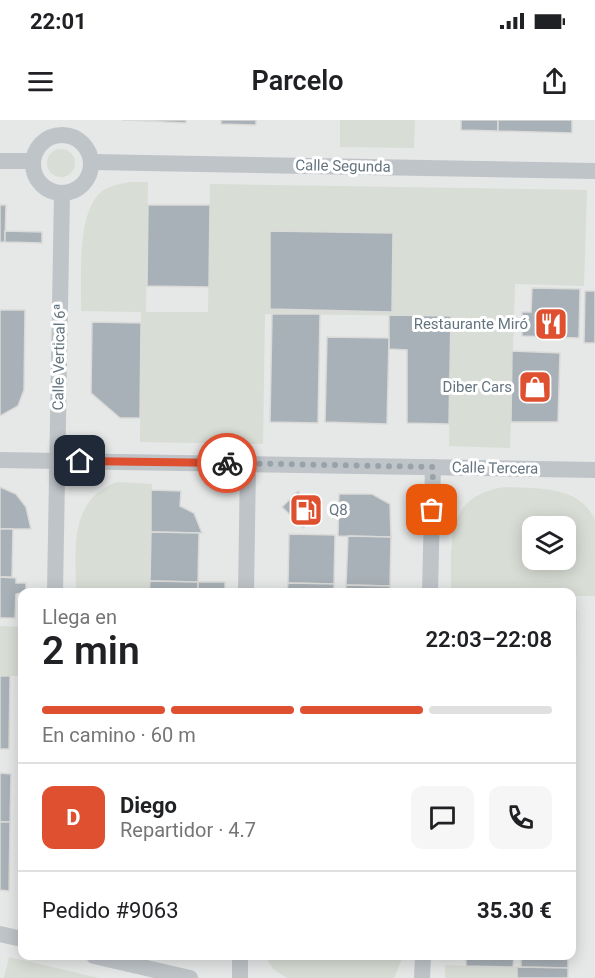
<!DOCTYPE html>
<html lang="es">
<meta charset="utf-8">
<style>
:root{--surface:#fff;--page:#f6f6f6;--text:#202124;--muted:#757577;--line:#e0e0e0;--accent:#de502f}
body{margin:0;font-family:Roboto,sans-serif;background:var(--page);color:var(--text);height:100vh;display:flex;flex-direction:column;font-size:22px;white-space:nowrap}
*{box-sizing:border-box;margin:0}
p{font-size:20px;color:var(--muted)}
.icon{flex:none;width:33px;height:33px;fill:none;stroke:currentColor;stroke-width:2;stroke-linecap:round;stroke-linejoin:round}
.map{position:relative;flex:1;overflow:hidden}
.drawer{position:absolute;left:18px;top:468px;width:558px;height:372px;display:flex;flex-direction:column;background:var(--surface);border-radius:12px;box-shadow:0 3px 15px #0003}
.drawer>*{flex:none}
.fabs{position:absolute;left:522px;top:396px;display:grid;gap:12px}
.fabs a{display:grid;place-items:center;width:54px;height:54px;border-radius:12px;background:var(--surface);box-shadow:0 3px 15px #0003;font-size:30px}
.pin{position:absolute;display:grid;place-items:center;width:51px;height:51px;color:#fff;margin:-26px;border-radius:12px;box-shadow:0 3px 9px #0006}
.courier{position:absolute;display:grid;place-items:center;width:60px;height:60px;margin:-30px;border:4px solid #de502f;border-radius:50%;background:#fff;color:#222;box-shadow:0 2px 8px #0007}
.head em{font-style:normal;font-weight:600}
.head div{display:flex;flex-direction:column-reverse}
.head{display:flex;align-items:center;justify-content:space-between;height:102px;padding:0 24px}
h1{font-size:39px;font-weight:600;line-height:45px}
.bar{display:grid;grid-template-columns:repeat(4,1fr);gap:9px 6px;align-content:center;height:72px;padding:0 24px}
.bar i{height:8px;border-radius:4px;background:var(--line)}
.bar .selected{background:var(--accent)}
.bar p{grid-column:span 4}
.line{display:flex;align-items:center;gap:15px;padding:0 24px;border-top:2px solid var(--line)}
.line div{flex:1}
.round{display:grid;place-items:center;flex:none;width:63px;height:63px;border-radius:12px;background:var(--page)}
.status{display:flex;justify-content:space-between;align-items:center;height:42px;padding:0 30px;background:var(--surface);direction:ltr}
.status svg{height:16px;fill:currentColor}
header{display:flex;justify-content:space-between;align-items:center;height:78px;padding:0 24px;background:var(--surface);font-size:27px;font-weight:600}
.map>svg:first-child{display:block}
</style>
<div class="status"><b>22:01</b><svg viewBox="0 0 49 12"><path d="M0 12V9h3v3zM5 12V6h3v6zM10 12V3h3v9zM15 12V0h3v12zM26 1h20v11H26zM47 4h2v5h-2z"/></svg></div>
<header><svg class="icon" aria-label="menu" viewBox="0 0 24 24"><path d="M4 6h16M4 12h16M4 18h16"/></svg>Parcelo<svg class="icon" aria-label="share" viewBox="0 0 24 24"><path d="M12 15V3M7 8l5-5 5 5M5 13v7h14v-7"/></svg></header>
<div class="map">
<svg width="595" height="858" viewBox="0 0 595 858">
<rect width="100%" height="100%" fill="#f8f8f6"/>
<path fill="#e6e7e7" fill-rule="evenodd" d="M 0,0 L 595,0 L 595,858 L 0,858 ZM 532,406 L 566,406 L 566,440 L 532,440 ZM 22,472 L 572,472 L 572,836 L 22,836 Z"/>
<g fill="#d8ddd5" fill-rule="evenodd">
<polygon points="340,0 415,0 414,28 340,27"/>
<circle cx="61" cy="43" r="14"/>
<path d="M 130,62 L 148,62 L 146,192 L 208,192 L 210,64 L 587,70 L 584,166 L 515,164 L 510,328 L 449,326 L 451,196 L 265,194 L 263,324 L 140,322 L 141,192 L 81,191 C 82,159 76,96 100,73 C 107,66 120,64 130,62 Z"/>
<path d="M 117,362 L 152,364 L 149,472 L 76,472 C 76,430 68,380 117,362 Z"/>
<path d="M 506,367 C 539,369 579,365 595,400 L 595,476 L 572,476 L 572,472 L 451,472 C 452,423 443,375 506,367 ZM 532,406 L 566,406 L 566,440 L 532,440 Z"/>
<polygon points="0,506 22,507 22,556 0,556"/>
<polygon points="265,836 403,836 394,858 287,858 273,849"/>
<polygon points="9,837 99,858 4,858"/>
<polygon points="445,845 517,847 517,858 445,858"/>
</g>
<g fill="#a8b1b7" stroke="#dadad8" stroke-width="1.5">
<polygon points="123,0 122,0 186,0 186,3"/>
<polygon points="221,0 256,0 256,5 221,4"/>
<polygon points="461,0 498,0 498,11 461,10"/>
<polygon points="498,0 572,0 572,13 498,11"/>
<polygon points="0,85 6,85 5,122 0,122"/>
<polygon points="148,85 210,85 209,167 147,166"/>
<polygon points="5,111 42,112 42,123 5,122"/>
<polygon points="270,111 393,113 392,192 270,189"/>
<polygon points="532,168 580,169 579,218 522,216 522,192 531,192"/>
<polygon points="585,171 595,171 595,223 584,223"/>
<polygon points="0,190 25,190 24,270 18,286 0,296"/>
<polygon points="272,194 320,194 318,303 270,302"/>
<polygon points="389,195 451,196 449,304 407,303 407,230 389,229"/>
<polygon points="92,202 141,203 140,298 120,298 91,273"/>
<polygon points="327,217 389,218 387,304 325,302"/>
<polygon points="512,231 560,233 558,302 511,302"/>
<polygon points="0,367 16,374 26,387 31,409 0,409"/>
<polygon points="151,370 181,371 180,386 194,393 202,413 151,412"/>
<polygon points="298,371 319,392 303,408 282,387"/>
<polygon points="339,374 372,374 390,384 391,417 338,416"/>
<polygon points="0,409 13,409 12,457 0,457"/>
<polygon points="151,412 199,413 198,462 150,461"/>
<polygon points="289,414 335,415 334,464 288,463"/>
<polygon points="348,416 391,417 390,466 346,465"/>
<polygon points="0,457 16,458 16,463 26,463 26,472 16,474 15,498 0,498"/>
<polygon points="150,461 198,462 198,472 149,472"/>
<rect x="198" y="462" width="27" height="10"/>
<polygon points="288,463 334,464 334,472 287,472"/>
<polygon points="346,465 390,466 390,472 346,472"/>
<polygon points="572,490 576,490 575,560 572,560"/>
<polygon points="0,556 10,556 9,629 0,629"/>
<polygon points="0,653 11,654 10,702 0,702"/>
<polygon points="0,702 10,702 9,771 0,770"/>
<polygon points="466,836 514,836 513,847 466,846"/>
<polygon points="521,836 568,836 568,848 521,847"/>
<polygon points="517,847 568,848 568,858 517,858"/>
</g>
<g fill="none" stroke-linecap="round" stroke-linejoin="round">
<g stroke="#bfc4c8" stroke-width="16">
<circle cx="62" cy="44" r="29"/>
<polyline points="0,41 32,41"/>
<polyline points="91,42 595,51"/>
<polyline points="0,340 595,350"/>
<polyline points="55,472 62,73"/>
<polyline points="246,472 248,344"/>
<polyline points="430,472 433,347"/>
<polyline points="0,814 22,819"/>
<polyline points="94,836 190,858"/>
<polyline points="240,858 240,836"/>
<polyline points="422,858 423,836"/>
</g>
</g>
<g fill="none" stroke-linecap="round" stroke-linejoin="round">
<polyline stroke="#98a3a9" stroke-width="6" stroke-dasharray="0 10.8" points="227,343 433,347 432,390"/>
<polyline stroke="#de502f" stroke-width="8" points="80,341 227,343"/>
</g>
<defs>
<g id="restaurant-square" transform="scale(1.725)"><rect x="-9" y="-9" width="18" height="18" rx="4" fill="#de502f" stroke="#fff"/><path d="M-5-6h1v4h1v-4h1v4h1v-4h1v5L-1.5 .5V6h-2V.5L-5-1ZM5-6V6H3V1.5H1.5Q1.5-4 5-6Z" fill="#fff"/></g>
<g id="shop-square" transform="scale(1.725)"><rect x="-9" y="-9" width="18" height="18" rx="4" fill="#de502f" stroke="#fff"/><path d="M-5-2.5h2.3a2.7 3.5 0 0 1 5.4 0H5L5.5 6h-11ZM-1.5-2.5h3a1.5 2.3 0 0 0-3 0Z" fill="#fff"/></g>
<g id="fuel-square" transform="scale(1.725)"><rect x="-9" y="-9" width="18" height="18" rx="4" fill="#de502f" stroke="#fff"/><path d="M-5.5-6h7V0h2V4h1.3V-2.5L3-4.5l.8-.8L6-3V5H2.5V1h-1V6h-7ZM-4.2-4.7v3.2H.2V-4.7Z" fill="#fff"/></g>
</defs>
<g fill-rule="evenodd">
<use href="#restaurant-square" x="551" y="204"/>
<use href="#shop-square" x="535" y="267"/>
<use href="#fuel-square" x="306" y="390"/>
</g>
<g text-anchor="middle" stroke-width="6" stroke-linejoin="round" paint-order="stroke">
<g font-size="15" fill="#647580" stroke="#fff">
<text transform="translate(343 46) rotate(1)" y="5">Calle Segunda</text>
<text transform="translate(59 237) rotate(-89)" y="5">Calle Vertical 6ª</text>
<text transform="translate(495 348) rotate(1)" y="5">Calle Tercera</text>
</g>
<g font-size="15" fill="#647580" stroke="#fff" text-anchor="end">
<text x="528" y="209">Restaurante Miró</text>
<text x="512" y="272">Diber Cars</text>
<text x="329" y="395" text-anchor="start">Q8</text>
</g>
</g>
</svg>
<div class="fabs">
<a><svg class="icon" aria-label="layers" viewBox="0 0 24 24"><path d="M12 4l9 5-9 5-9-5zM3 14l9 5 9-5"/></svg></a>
</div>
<div class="pin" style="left:432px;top:390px;background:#ea580c"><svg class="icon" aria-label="bag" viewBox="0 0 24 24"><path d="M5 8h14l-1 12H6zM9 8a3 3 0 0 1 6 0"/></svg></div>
<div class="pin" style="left:80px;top:341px;background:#1f2937"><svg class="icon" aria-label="home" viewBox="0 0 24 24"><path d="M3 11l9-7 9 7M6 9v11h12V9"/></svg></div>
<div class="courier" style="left:227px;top:343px"><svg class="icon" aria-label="bike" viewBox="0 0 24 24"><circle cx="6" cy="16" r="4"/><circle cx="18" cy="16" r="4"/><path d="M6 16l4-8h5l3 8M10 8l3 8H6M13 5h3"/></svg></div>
<section class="drawer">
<div class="head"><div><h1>2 min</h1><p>Llega en</p></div><em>22:03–22:08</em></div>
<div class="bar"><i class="selected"></i><i class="selected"></i><i class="selected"></i><i></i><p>En camino · 60 m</p></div>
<div class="line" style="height:108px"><b class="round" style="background:var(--accent);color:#fff">D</b><div><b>Diego</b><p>Repartidor · 4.7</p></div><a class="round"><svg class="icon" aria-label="chat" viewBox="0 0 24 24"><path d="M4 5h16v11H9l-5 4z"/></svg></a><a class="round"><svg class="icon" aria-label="phone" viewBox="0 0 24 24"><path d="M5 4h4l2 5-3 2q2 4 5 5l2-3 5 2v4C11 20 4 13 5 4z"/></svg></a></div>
<div class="line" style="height:78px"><div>Pedido #9063</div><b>35.30 €</b></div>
</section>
</div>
